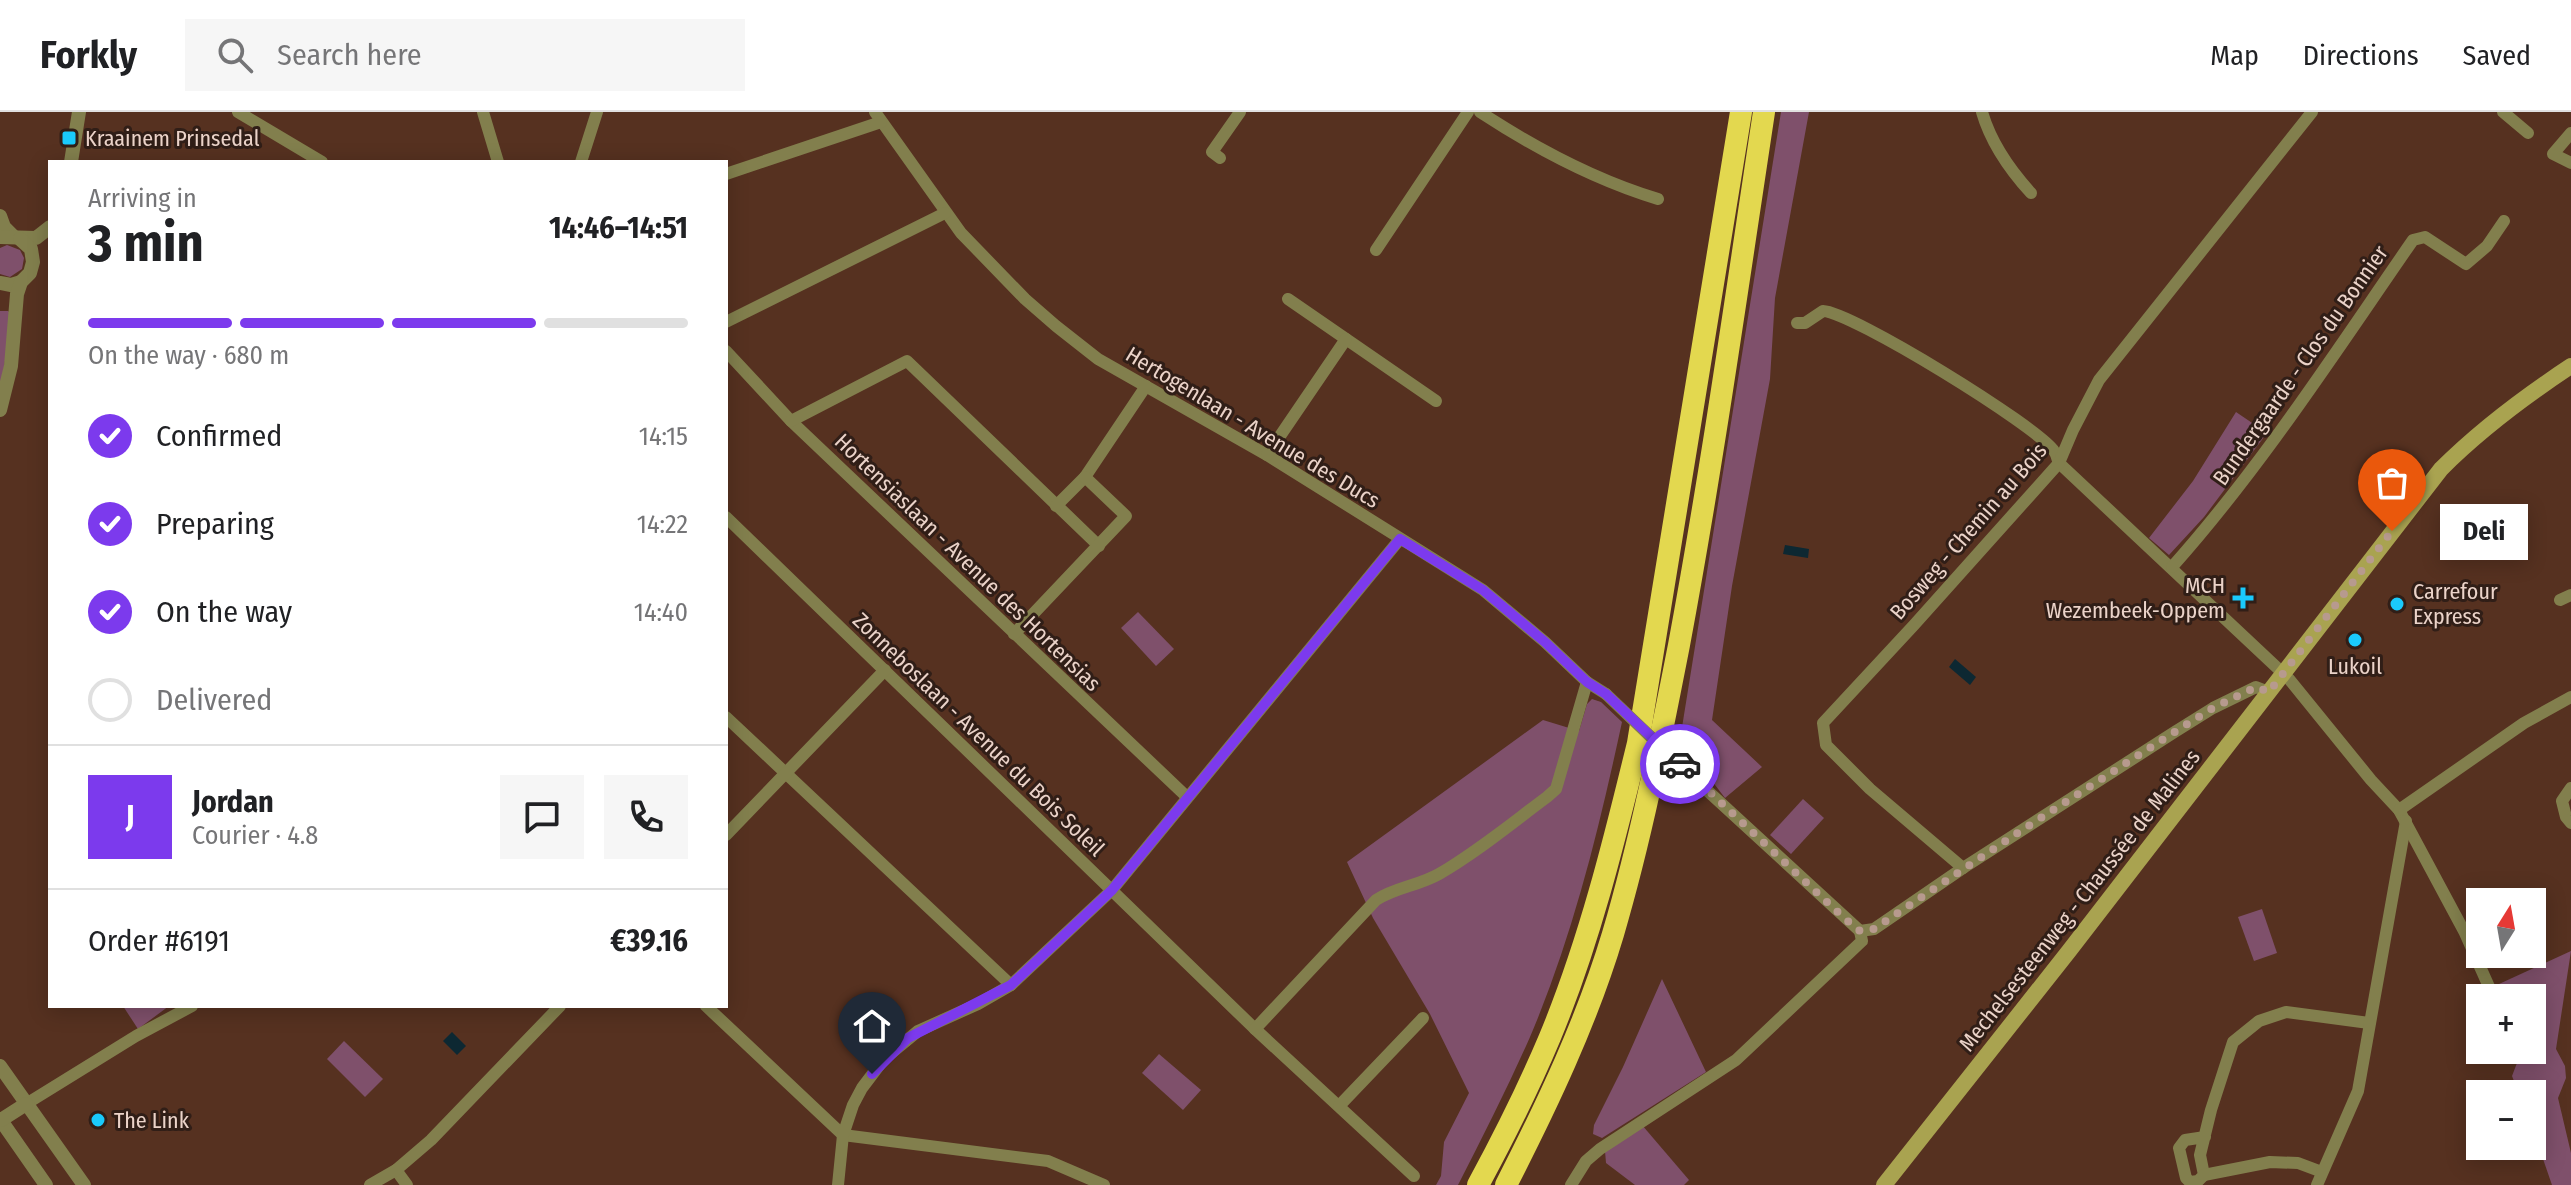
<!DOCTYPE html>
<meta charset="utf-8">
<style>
:root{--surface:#fff;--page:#f6f6f6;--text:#202124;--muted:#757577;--line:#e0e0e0;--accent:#7c3aed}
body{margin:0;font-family:"Fira Sans Condensed",sans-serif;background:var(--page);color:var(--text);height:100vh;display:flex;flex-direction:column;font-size:30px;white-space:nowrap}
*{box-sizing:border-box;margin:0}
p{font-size:26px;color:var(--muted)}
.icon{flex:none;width:44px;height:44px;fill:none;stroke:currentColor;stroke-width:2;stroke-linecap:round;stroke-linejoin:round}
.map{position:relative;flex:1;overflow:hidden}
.side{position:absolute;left:48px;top:48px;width:680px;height:848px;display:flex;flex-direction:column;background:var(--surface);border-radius:0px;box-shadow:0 4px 20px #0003}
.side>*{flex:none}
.needle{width:52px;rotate:11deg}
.fabs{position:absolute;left:2466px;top:776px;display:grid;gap:16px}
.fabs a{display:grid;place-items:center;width:80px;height:80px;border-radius:0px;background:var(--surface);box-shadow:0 4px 20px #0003;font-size:40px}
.pin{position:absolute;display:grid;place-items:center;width:68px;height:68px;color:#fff;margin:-82px -34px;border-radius:50% 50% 50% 0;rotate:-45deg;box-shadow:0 0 8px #0007}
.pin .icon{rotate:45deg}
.courier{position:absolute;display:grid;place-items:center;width:80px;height:80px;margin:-40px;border:6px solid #7c3aed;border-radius:50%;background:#fff;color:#222;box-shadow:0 2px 10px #0007}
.bubble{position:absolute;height:56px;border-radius:0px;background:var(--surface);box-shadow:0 4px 20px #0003;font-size:26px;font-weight:700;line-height:56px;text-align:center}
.overview em{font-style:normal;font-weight:700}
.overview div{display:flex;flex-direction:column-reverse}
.overview{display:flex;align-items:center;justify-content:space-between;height:136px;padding:0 40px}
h1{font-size:52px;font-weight:700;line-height:60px}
.bar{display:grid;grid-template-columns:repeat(4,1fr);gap:12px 8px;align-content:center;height:96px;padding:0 40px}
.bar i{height:10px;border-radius:6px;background:var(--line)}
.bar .selected{background:var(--accent)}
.bar p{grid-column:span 4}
.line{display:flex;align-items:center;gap:20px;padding:0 40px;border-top:2px solid var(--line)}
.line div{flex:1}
.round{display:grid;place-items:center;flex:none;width:84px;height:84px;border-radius:0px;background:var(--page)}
ol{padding:0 40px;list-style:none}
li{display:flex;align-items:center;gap:24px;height:88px}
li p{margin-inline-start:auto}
li .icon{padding:8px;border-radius:50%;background:var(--accent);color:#fff;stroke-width:4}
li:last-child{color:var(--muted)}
li i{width:44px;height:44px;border:4px solid var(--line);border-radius:50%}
header{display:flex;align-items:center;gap:48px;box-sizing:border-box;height:112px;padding:0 40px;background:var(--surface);border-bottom:2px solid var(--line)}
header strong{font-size:38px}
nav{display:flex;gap:44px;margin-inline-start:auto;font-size:28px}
.search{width:560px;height:72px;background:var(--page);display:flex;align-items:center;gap:20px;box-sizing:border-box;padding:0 28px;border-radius:0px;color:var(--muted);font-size:30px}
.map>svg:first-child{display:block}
</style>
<header>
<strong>Forkly</strong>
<div class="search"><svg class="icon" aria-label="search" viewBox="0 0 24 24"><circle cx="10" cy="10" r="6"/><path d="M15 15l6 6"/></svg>Search here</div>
<nav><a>Map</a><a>Directions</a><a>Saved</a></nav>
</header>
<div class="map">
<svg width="2571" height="1073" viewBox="0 0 2571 1073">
<rect width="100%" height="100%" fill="#563120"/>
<g fill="#7f506b">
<polygon points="1781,0 1809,0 1775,186 1770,267 1732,474 1712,608 1762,655 1725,686 1702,656 1679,634"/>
<polygon points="7,133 20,138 24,146 22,157 10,165 0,162 0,136"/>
<polygon points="0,199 8,199 12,202 0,283"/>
<polygon points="2236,300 2267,321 2204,405 2169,443 2149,426 2193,369"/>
<polygon points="1138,500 1174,537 1156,554 1121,516"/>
<path d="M 1592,587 L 1601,590 L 1622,610 C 1599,717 1573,824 1530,925 C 1508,975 1483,1024 1458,1073 L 1436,1073 L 1441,1064 L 1444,1030 L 1469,981 L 1430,902 L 1373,806 L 1347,750 L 1543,608 L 1579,619 L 1587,592 Z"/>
<polygon points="1803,687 1824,706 1791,742 1770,723"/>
<polygon points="2262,797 2277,841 2254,849 2238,805"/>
<polygon points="2571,839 2556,937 2565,954 2566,966 2558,986 2571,1041 2571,1073 2552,1073 2532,1015 2532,982 2519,982 2512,964 2522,938 2532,938 2532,886 2504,886 2499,872"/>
<polygon points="1662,867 1706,960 1602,1026 1593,1022 1594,1013 1623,955"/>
<polygon points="123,894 169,894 138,917"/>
<polygon points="344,929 383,967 365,985 327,947"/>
<polygon points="1159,942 1201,978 1183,998 1142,961"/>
<polygon points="1642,1013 1689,1068 1684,1073 1635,1073 1606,1051 1605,1039"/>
</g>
<g fill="#0d2832">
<polygon points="1785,433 1809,437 1808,446 1783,442"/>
<polygon points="1955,547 1976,565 1970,573 1949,555"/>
<polygon points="452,920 466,934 457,943 443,929"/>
</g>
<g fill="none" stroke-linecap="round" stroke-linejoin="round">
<g stroke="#827f4d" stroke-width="12">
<polyline points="238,0 322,50"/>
<polyline points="483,0 498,50"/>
<polyline points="875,0 961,121 1025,187 1056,214 1098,247 1267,343 1483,478 1545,530 1587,570 1606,582"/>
<path d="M 1480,0 C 1535,36 1595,68 1658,87"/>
<path d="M 1982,0 C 1991,31 2010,58 2031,81"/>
<polyline points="2503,0 2528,21"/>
<polyline points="2571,21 2553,42 2571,51"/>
<polyline points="1220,46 1212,40 1240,0"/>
<polyline points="581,50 597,0"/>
<polyline points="726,62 881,10"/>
<polyline points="1376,138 1468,0"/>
<polyline points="1288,187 1436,289"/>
<polyline points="726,210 945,101"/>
<path d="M 1797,211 L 1805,211 L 1823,199 C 1852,200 2037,314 2054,339 C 2057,343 2057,347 2059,351 L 2289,567 L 2371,668 L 2399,698 L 2465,821 L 2494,886"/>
<polyline points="726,239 791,309 1187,685"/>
<polyline points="791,309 907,249 1099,434"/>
<polyline points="1267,343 1346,227"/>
<polyline points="1056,394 1085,365 1146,274"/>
<polyline points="726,405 1255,917 1414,1064"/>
<path d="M 2172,455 C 2262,354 2336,239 2413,128 L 2425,125 L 2466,152 L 2487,134 L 2504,109"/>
<polyline points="2560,488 2571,483"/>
<polyline points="1014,522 1126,404 1085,365"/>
<polyline points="726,605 1011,873"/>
<polyline points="1699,671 1860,819 1874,817 1963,756 2173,621 2213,596 2256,575 2269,580"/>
<polyline points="2571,676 2562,689 2566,705 2571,711"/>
<polyline points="2399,698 2524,611 2571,585"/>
<polyline points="726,723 885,558"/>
<polyline points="1963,756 1870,677 1826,633 1823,611 1914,513 2059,351 2073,318 2099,268 2312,0"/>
<polyline points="706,894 843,1023"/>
<path d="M 1255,917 L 1376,788 C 1396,775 1418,774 1439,762 C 1477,740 1512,711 1547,685 L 1556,677 L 1587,570"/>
<polyline points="2516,938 2516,939"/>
<polyline points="26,992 136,924 192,894"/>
<polyline points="1339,994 1423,906"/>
<polyline points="843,1023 1048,1049 1104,1073"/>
<polyline points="2205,1025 2185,1028 2179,1036 2186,1066 2190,1070 2198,1069 2204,1063 2200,1043 2211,998 2233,930 2259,909 2286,900 2369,911"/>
<polyline points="396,1058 407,1073"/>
<polyline points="2204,1063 2270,1050 2298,1051 2322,1060"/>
<polyline points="370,1073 396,1058 431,1028 560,894"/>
<polyline points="838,1073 843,1023 853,993 862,976 884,947 918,919 978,892 1011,873 1112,778 1400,427"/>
<polyline points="1571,1073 1586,1049 1600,1037 1736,948 1862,829 1860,819"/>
<polyline points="2317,1073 2358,979 2406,709"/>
</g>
<g stroke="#827f4d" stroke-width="14">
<polyline points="71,50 79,0"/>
<polyline points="0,104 4,115 13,124"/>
<polyline points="0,125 36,126 50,115"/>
<polyline points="0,171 11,173 21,170"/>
<polyline points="0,298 11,254 17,182 21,170 30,161 33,150 31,137 20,127"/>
<polyline points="0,954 84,1073"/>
<polyline points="0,1007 46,1073"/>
<polyline points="1,1008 26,992"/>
</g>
<path stroke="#a9a350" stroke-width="16" d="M 1884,1073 L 2069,839 L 2441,357 C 2481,317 2524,285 2571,254"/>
<g stroke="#e3d84f" stroke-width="22">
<path d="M 1478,1073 C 1504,1025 1529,975 1550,925 C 1589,831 1614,730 1638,631 L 1741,0"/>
<path d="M 1506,1073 C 1547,993 1587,909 1613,822 C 1641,727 1660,630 1679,533 C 1712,356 1737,178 1764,0"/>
</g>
<polyline stroke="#827f4d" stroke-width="12" points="1606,582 1699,671"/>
</g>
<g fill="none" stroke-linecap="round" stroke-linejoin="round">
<polyline stroke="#b79a8e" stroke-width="8" stroke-dasharray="0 14.4" points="1680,652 1844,806 1860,819 1874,817 2019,720 2173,621 2213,596 2256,575 2269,580 2392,419"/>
<polyline stroke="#7c3aed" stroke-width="10" points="872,962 908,926 1011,873 1112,778 1400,427 1483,478 1545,530 1587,570 1606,582 1680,652"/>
</g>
<g fill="#1acafc" stroke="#301e17" stroke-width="3">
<rect x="61" y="18" width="16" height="16" rx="4"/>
<path d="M2239 474h8v8h8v8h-8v8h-8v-8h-8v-8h8z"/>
<circle cx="2397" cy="492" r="8"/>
<circle cx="2355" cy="528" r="8"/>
<circle cx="98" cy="1008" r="8"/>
</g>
<g text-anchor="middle" stroke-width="6" stroke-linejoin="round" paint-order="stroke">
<g font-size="22" fill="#ebd3c9" stroke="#301e17" text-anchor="start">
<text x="85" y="34">Kraainem Prinsedal</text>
<text x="2225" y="481" text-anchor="end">MCH<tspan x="2225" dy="25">Wezembeek-Oppem</tspan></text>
<text x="2413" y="487">Carrefour<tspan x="2413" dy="25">Express</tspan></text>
<text x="2355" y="562" text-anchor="middle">Lukoil</text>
<text x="114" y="1016">The Link</text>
</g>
<g font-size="22" fill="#ebd3c9" stroke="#301e17">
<text transform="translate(2300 253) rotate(-55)" y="8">Bundergaarde - Clos du Bonnier</text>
<text transform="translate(1253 315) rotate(31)" y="8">Hertogenlaan - Avenue des Ducs</text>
<text transform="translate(1968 419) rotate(-49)" y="8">Bosweg - Chemin au Bois</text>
<text transform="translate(968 450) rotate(44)" y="8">Hortensiaslaan - Avenue des Hortensias</text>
<text transform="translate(979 622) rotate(44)" y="8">Zonneboslaan - Avenue du Bois Soleil</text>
<text transform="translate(2079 788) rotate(-52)" y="8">Mechelsesteenweg - Chaussée de Malines</text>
</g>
</g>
</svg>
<div class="fabs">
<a><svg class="needle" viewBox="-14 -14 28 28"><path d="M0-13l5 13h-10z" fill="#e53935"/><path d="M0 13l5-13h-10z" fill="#757577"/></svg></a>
<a>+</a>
<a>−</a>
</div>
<div class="pin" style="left:2392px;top:419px;background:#ea580c"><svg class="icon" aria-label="bag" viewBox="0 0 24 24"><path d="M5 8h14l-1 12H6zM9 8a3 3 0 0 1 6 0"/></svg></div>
<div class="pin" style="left:872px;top:962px;background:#1f2937"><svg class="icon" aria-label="home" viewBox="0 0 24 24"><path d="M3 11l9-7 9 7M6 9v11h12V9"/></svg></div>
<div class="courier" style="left:1680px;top:652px"><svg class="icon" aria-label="car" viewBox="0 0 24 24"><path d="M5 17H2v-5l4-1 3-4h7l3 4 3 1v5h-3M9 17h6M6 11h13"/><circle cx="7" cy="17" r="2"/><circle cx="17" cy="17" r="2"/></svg></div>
<div class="bubble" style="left:2440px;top:392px;width:88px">Deli</div>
<section class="side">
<div class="overview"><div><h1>3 min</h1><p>Arriving in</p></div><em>14:46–14:51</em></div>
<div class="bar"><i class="selected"></i><i class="selected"></i><i class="selected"></i><i></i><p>On the way · 680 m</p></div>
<ol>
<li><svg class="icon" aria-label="check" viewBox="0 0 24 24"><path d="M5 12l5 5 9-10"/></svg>Confirmed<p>14:15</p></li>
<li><svg class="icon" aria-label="check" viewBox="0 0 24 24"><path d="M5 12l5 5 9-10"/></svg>Preparing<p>14:22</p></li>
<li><svg class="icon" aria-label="check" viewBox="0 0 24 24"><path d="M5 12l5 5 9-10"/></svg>On the way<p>14:40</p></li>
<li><i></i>Delivered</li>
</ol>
<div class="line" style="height:144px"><b class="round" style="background:var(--accent);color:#fff">J</b><div><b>Jordan</b><p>Courier · 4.8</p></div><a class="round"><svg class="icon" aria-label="chat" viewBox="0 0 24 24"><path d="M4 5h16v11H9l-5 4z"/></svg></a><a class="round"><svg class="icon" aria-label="phone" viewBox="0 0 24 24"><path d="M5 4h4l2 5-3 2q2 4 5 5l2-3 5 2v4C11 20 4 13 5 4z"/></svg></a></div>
<div class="line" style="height:104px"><div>Order #6191</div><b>€39.16</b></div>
</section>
</div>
